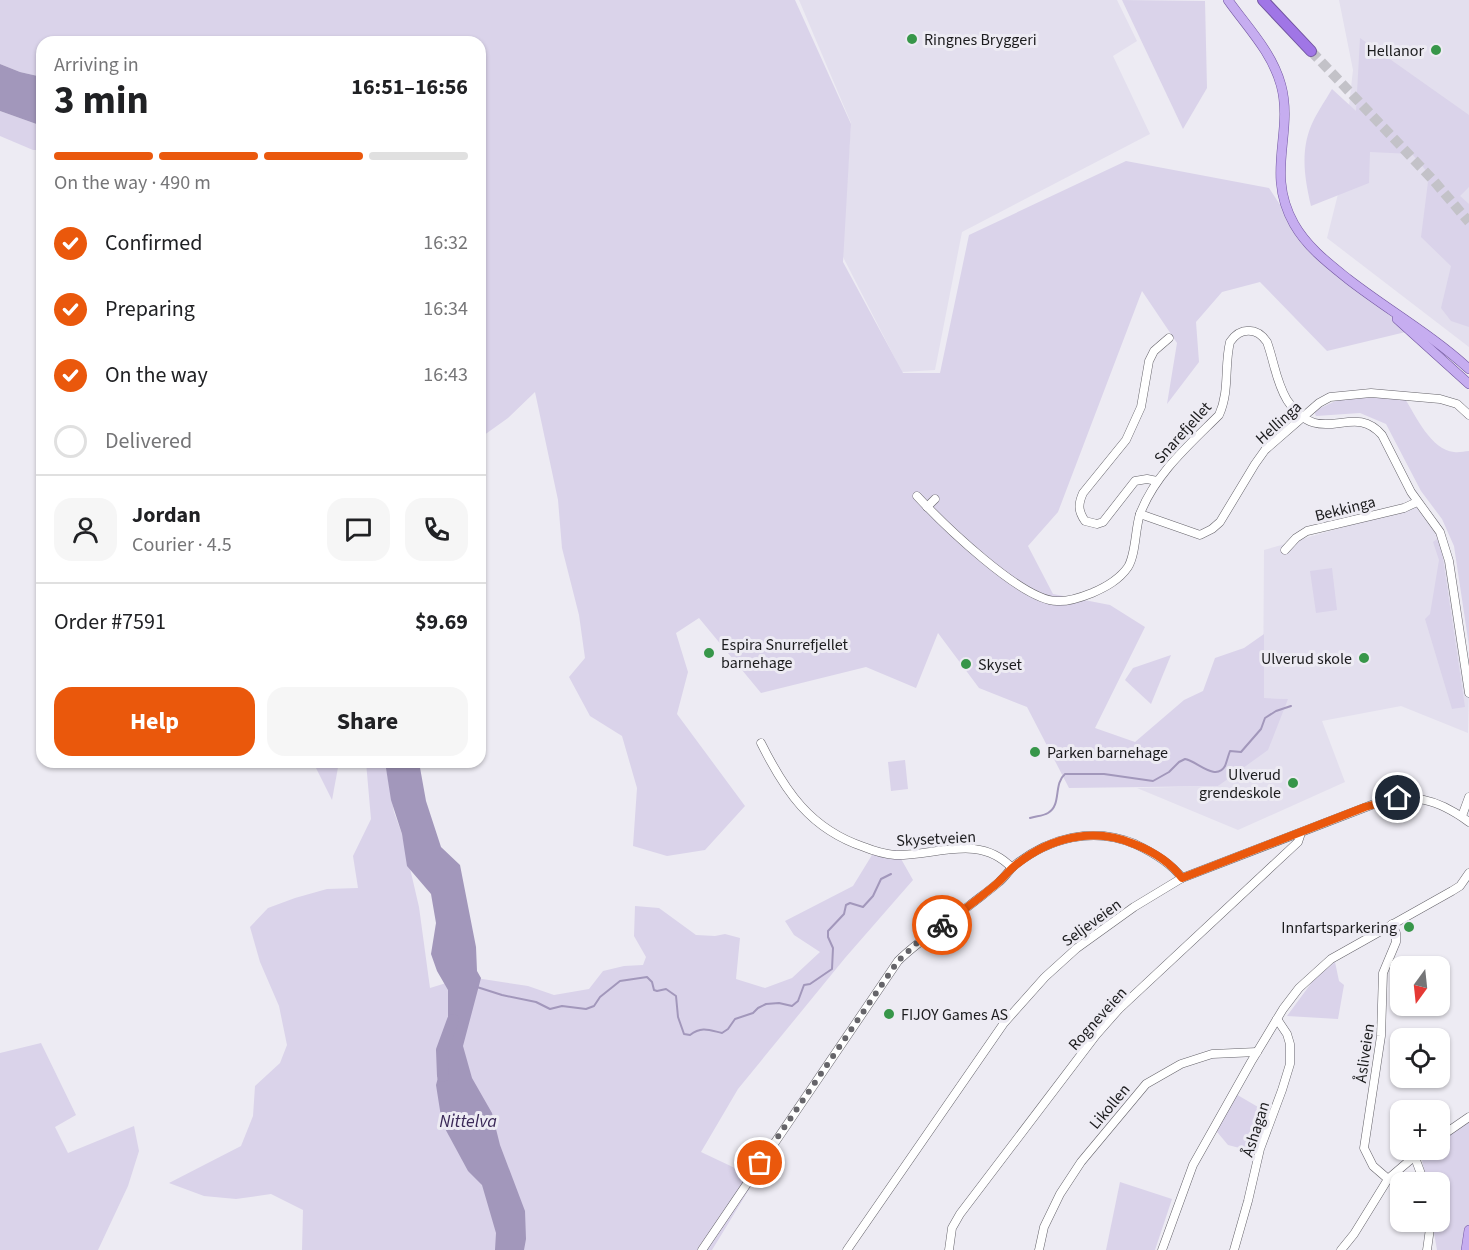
<!DOCTYPE html>
<meta charset="utf-8">
<style>
:root{--surface:#fff;--page:#f6f6f6;--text:#202124;--muted:#757577;--line:#e0e0e0;--accent:#ea580c}
body{margin:0;font-family:"Source Sans 3",sans-serif;background:var(--page);color:var(--text);height:100vh;display:flex;flex-direction:column;font-size:22px;white-space:nowrap}
*{box-sizing:border-box;margin:0}
p{font-size:20px;color:var(--muted)}
.icon{flex:none;width:33px;height:33px;fill:none;stroke:currentColor;stroke-width:2;stroke-linecap:round;stroke-linejoin:round}
.map{position:relative;flex:1;overflow:hidden}
.details{position:absolute;left:36px;top:36px;width:450px;height:732px;display:flex;flex-direction:column;background:var(--surface);border-radius:18px;box-shadow:0 2px 4px #0004}
.details>*{flex:none}
.needle{width:39px;rotate:195deg}
.controls{position:absolute;left:1390px;top:956px;display:grid;gap:12px}
.controls a{display:grid;place-items:center;width:60px;height:60px;border-radius:12px;background:var(--surface);box-shadow:0 2px 4px #0004;font-size:30px}
.pin{position:absolute;display:grid;place-items:center;width:51px;height:51px;color:#fff;margin:-26px;border:3px solid #fff;border-radius:50%;box-shadow:0 2px 6px #0007}
.courier{position:absolute;display:grid;place-items:center;width:60px;height:60px;margin:-30px;border:4px solid #ea580c;border-radius:50%;background:#fff;color:#222;box-shadow:0 2px 8px #0007}
.overview em{font-style:normal;font-weight:700}
.overview div{display:flex;flex-direction:column-reverse}
.overview{display:flex;align-items:center;justify-content:space-between;height:102px;padding:0 18px}
h1{font-size:39px;font-weight:700;line-height:45px}
.bar{display:grid;grid-template-columns:repeat(4,1fr);gap:9px 6px;align-content:center;height:72px;padding:0 18px}
.bar i{height:8px;border-radius:4px;background:var(--line)}
.bar .current{background:var(--accent)}
.bar p{grid-column:span 4}
.line{display:flex;align-items:center;gap:15px;padding:0 18px;border-top:2px solid var(--line)}
.line div{flex:1}
.round{display:grid;place-items:center;flex:none;width:63px;height:63px;border-radius:18px;background:var(--page)}
ol{padding:0 18px;list-style:none}
li{display:flex;align-items:center;gap:18px;height:66px}
li p{margin-inline-start:auto}
li .icon{padding:6px;border-radius:50%;background:var(--accent);color:#fff;stroke-width:4}
li:last-child{color:var(--muted)}
li i{width:33px;height:33px;border:3px solid var(--line);border-radius:50%}
.action{display:flex;gap:12px;margin-top:auto;padding:12px 18px}
.action a{flex:1;height:69px;border-radius:18px;background:var(--accent);color:#fff;font-size:24px;font-weight:700;line-height:69px;text-align:center}
.action a+a{background:var(--page);color:var(--text)}
.map>svg:first-child{display:block}
</style>
<div class="map">
<svg width="1469" height="1250" viewBox="0 0 1469 1250">
<rect width="100%" height="100%" fill="#edebf3"/>
<g fill="#e3dfee">
<polygon points="799,0 1117,0 1137,41 1113,56 1150,134 962,232 935,370 902,372 842,255 851,123"/>
<polygon points="1339,0 1469,0 1469,347 1327,238 1340,186 1353,70"/>
<polygon points="1417,506 1444,544 1469,690 1468,733 1401,706 1322,721 1345,782 1238,830 1137,788 1218,786 1287,699 1263,698 1264,550"/>
</g>
<g fill="#dad3ea">
<polygon points="0,0 795,0 851,124 843,262 903,373 940,373 969,235 1126,161 1269,188 1288,217 1315,251 1418,329 1327,351 1260,282 1222,292 1196,322 1199,362 1167,404 1177,343 1142,291 1058,512 1028,546 1053,594 1110,605 1145,627 1095,728 1135,742 1184,700 1203,691 1215,658 1244,648 1264,634 1264,698 1288,699 1268,750 1218,786 1069,788 1027,707 979,688 938,633 916,688 866,667 761,693 699,618 676,633 688,672 677,714 745,806 705,850 667,856 633,846 637,788 622,736 590,716 569,677 585,658 579,615 562,548 558,500 535,392 508,418 480,438 480,42 42,42 42,77 20,72 0,64"/>
<polygon points="1122,0 1205,1 1207,88 1183,129"/>
<path d="M 1360,38 L 1469,115 L 1469,187 L 1460,196 L 1469,204 L 1469,327 L 1451,321 L 1441,308 L 1451,266 L 1421,237 L 1429,174 L 1412,154 L 1370,152 L 1369,183 L 1311,206 C 1305,180 1300,153 1311,126 C 1316,114 1325,101 1332,89 L 1356,111 Z"/>
<polygon points="0,111 42,126 42,150 33,150 0,136"/>
<path d="M 1375,397 L 1405,399 C 1416,416 1431,450 1454,452 C 1459,453 1464,451 1469,451 L 1469,646 L 1454,546 L 1442,519 L 1421,491 L 1386,424 L 1360,413 L 1316,416 L 1314,411 L 1342,398 Z"/>
<polygon points="1437,539 1441,546 1465,707 1452,709 1425,619 1430,614 1439,560 1433,542"/>
<polygon points="1332,568 1337,610 1316,613 1310,571"/>
<polygon points="1171,655 1151,704 1125,680 1133,668"/>
<polygon points="905,760 908,789 891,791 888,762"/>
<polygon points="313,762 339,762 332,800"/>
<polygon points="366,762 385,762 394,812 402,834 419,907 430,988 456,980 476,978 528,986 554,995 589,989 603,971 624,966 643,965 646,957 634,936 635,906 659,908 696,935 715,936 725,934 740,938 736,979 765,988 792,978 820,952 794,935 785,921 853,886 872,855 896,850 913,880 845,958 738,1089 701,1152 756,1178 712,1250 302,1250 303,1210 271,1194 236,1199 204,1196 169,1183 241,1146 253,1116 255,1086 280,1063 287,1045 279,1006 260,962 250,927 268,908 295,898 327,889 358,888 353,856 371,819"/>
<polygon points="1335,962 1339,981 1344,985 1338,1019 1287,1016 1315,978"/>
<polygon points="41,1043 76,1115 55,1127 68,1153 134,1126 139,1151 128,1186 98,1250 0,1250 0,1053"/>
<polygon points="1234,1093 1270,1114 1255,1152 1228,1145 1213,1127"/>
<polygon points="1469,1119 1469,1250 1437,1250 1432,1221 1440,1221 1440,1182 1426,1182 1421,1154 1426,1149 1440,1149 1440,1137"/>
<polygon points="1120,1182 1172,1199 1155,1250 1106,1250"/>
</g>
<g fill="#a297bb">
<polygon points="0,64 20,72 42,77 42,126 0,111"/>
<polygon points="385,762 419,762 426,801 441,847 460,865 476,947 477,971 481,978 463,1046 472,1078 492,1113 500,1145 525,1211 526,1239 524,1250 495,1250 496,1233 482,1185 468,1171 442,1123 436,1085 448,1039 448,990 437,971 431,954 436,923 431,894 407,866 402,834 391,800"/>
</g>
<g fill="none" stroke-linecap="round" stroke-linejoin="round">
<g stroke="#a297bb" stroke-width="2">
<path d="M 1030,818 C 1036,816 1043,816 1048,813 C 1062,805 1053,784 1065,774 L 1104,774 L 1153,781 L 1169,772 L 1179,762 L 1185,759 C 1197,761 1216,782 1225,766 C 1227,761 1228,756 1230,751 L 1241,752 L 1261,729 L 1265,718 L 1276,711 L 1291,706"/>
<path d="M 477,987 L 502,995 L 536,1002 L 550,1009 L 562,1006 L 586,1009 L 594,1006 L 600,997 L 620,981 L 647,977 L 652,982 L 654,990 L 657,991 L 666,989 L 676,996 L 678,1017 L 684,1034 L 690,1035 C 702,1026 709,1030 722,1033 L 728,1029 L 735,1019 L 753,1013 L 758,1008 L 766,1004 L 779,1003 L 792,1006 L 798,1001 L 804,985 L 810,984 L 832,969 L 833,948 L 828,937 L 828,931 L 844,914 L 846,905 L 850,903 L 863,907 L 873,896 L 881,879 L 891,874"/>
</g>
<polyline stroke="#a297bb" stroke-width="12" points="443,1076 442,1050 453,1020"/>
<polyline stroke="#c3c2c8" stroke-width="10" stroke-dasharray="10 5" stroke-linecap="butt" points="1311,51 1434,181 1469,222"/>
<g stroke="#65636a" stroke-width="9">
<g id="minor">
<path d="M 1157,481 L 1147,479 L 1135,481 L 1103,522 L 1097,524 L 1085,521 C 1078,511 1078,504 1083,493 L 1126,440 L 1141,407 L 1149,361 L 1154,351 L 1169,338"/>
<path d="M 917,496 C 942,523 1022,601 1057,601 C 1068,602 1082,597 1092,593 C 1106,587 1119,580 1128,567 C 1136,554 1135,529 1140,514 C 1155,474 1190,444 1219,415 C 1230,391 1224,366 1230,342 C 1240,327 1257,327 1267,342 C 1274,361 1276,382 1287,400 C 1321,451 1352,400 1382,435 L 1411,492 L 1440,532 L 1449,561 L 1469,693"/>
<polyline points="927,507 935,499"/>
<polyline points="1140,514 1200,535 1212,529 1220,522 1255,464 1265,450 1319,403 1330,397 1371,393 1440,399 1457,404 1469,415"/>
<polyline points="1285,550 1296,538 1307,531 1404,508 1417,502"/>
<path d="M 761,743 C 785,791 810,829 864,847 C 874,851 884,854 895,855 C 936,856 979,833 1012,868"/>
<polyline points="1462,816 1469,797"/>
<polyline points="1440,1137 1469,1117"/>
<polyline points="1414,1155 1424,1182"/>
<polyline points="1388,1179 1373,1166 1364,1148 1381,1036 1383,973 1396,942 1396,933 1392,924"/>
<path d="M 702,1250 L 898,961 C 920,939 946,924 970,905 C 980,897 990,890 999,882 C 1005,877 1009,870 1015,865 C 1049,838 1093,826 1135,844 C 1152,852 1171,863 1182,878"/>
<path d="M 847,1250 L 1004,1023 L 1045,977 L 1077,948 L 1134,907 L 1182,878 L 1374,804 C 1413,793 1436,798 1469,822"/>
<polyline points="949,1250 952,1228 960,1214 1096,1035 1119,1009 1298,842 1301,833"/>
<polyline points="1039,1250 1044,1227 1060,1194 1081,1162 1146,1084 1181,1064 1212,1054 1257,1052"/>
<polyline points="1162,1250 1193,1165 1251,1062 1283,1009 1299,988 1331,959 1452,891 1460,886 1469,873"/>
<polyline points="1234,1250 1248,1201 1260,1149 1282,1090 1290,1064 1290,1044 1287,1034 1277,1019"/>
<polyline points="1341,1250 1354,1234 1388,1179 1423,1149"/>
<polyline points="1427,1250 1431,1221"/>
</g>
</g>
<g stroke="#7256a0" stroke-width="10">
<g id="major">
<path d="M 1228,0 C 1247,27 1272,52 1281,85 C 1294,133 1265,173 1294,224 C 1307,247 1328,263 1348,279 C 1388,310 1432,335 1469,369"/>
<polyline points="1397,319 1469,384"/>
<polyline points="1466,1250 1469,1230"/>
</g>
</g>
<g stroke="#7256a0" stroke-width="12">
<polyline id="highway" points="1263,0 1311,51"/>
</g>
<use href="#minor" stroke="#fff" stroke-width="8"/>
<use href="#major" stroke="#c6adf0" stroke-width="9"/>
<use href="#highway" stroke="#a076e6" stroke-width="10"/>
</g>
<g fill="none" stroke-linecap="round" stroke-linejoin="round">
<polyline stroke="#656469" stroke-width="6" stroke-dasharray="0 10.8" points="760,1163 898,961 918,942 942,925"/>
<path stroke="#ea580c" stroke-width="8" d="M 942,925 C 960,913 977,900 994,886 C 1003,879 1009,870 1017,864 C 1051,837 1094,827 1134,844 C 1152,851 1171,863 1182,878 L 1365,807 L 1398,798"/>
</g>
<g fill="#379649" stroke="#edebf3" stroke-width="2">
<circle cx="912" cy="39" r="6"/>
<circle cx="1436" cy="50" r="6"/>
<circle cx="709" cy="653" r="6"/>
<circle cx="1364" cy="658" r="6"/>
<circle cx="966" cy="664" r="6"/>
<circle cx="1035" cy="752" r="6"/>
<circle cx="1293" cy="783" r="6"/>
<circle cx="1409" cy="927" r="6"/>
<circle cx="889" cy="1014" r="6"/>
</g>
<g text-anchor="middle" stroke-width="6" stroke-linejoin="round" paint-order="stroke">
<g font-size="16" fill="#1c1c1e" stroke="#edebf3" text-anchor="start">
<text x="924" y="45">Ringnes Bryggeri</text>
<text x="1424" y="56" text-anchor="end">Hellanor</text>
<text x="721" y="650">Espira Snurrefjellet<tspan x="721" dy="18">barnehage</tspan></text>
<text x="1352" y="664" text-anchor="end">Ulverud skole</text>
<text x="978" y="670">Skyset</text>
<text x="1047" y="758">Parken barnehage</text>
<text x="1281" y="780" text-anchor="end">Ulverud<tspan x="1281" dy="18">grendeskole</tspan></text>
<text x="1397" y="933" text-anchor="end">Innfartsparkering</text>
<text x="901" y="1020">FIJOY Games AS</text>
</g>
<g font-size="16" fill="#1c1c1e" stroke="#edebf3">
<text transform="translate(1278 422) rotate(-42)" y="6">Hellinga</text>
<text transform="translate(1182 432) rotate(-48)" y="6">Snarefjellet</text>
<text transform="translate(1345 508) rotate(-14)" y="6">Bekkinga</text>
<text transform="translate(936 838) rotate(-3)" y="6">Skysetveien</text>
<text transform="translate(1091 922) rotate(-36)" y="6">Seljeveien</text>
<text transform="translate(1097 1018) rotate(-48)" y="6">Rogneveien</text>
<text transform="translate(1364 1053) rotate(-82)" y="6">Åsliveien</text>
<text transform="translate(1109 1106) rotate(-50)" y="6">Likollen</text>
<text transform="translate(1255 1129) rotate(-72)" y="6">Åshagan</text>
</g>
<g font-size="18" font-style="italic" fill="#392756" stroke="#edebf3">
<text x="468" y="1127">Nittelva</text>
</g>
</g>
</svg>
<div class="controls">
<a><svg class="needle" viewBox="-14 -14 28 28"><path d="M0-13l5 13h-10z" fill="#e53935"/><path d="M0 13l5-13h-10z" fill="#757577"/></svg></a>
<a><svg class="icon" aria-label="locate" viewBox="0 0 24 24"><circle cx="12" cy="12" r="6"/><path d="M12 2v4M12 18v4M2 12h4M18 12h4"/></svg></a>
<a>+</a>
<a>−</a>
</div>
<div class="pin" style="left:760px;top:1163px;background:#ea580c"><svg class="icon" aria-label="bag" viewBox="0 0 24 24"><path d="M5 8h14l-1 12H6zM9 8a3 3 0 0 1 6 0"/></svg></div>
<div class="pin" style="left:1398px;top:798px;background:#1f2937"><svg class="icon" aria-label="home" viewBox="0 0 24 24"><path d="M3 11l9-7 9 7M6 9v11h12V9"/></svg></div>
<div class="courier" style="left:942px;top:925px"><svg class="icon" aria-label="bike" viewBox="0 0 24 24"><circle cx="6" cy="16" r="4"/><circle cx="18" cy="16" r="4"/><path d="M6 16l4-8h5l3 8M10 8l3 8H6M13 5h3"/></svg></div>
<section class="details">
<div class="overview"><div><h1>3 min</h1><p>Arriving in</p></div><em>16:51–16:56</em></div>
<div class="bar"><i class="current"></i><i class="current"></i><i class="current"></i><i></i><p>On the way · 490 m</p></div>
<ol>
<li><svg class="icon" aria-label="check" viewBox="0 0 24 24"><path d="M5 12l5 5 9-10"/></svg>Confirmed<p>16:32</p></li>
<li><svg class="icon" aria-label="check" viewBox="0 0 24 24"><path d="M5 12l5 5 9-10"/></svg>Preparing<p>16:34</p></li>
<li><svg class="icon" aria-label="check" viewBox="0 0 24 24"><path d="M5 12l5 5 9-10"/></svg>On the way<p>16:43</p></li>
<li><i></i>Delivered</li>
</ol>
<div class="line" style="height:108px"><a class="round"><svg class="icon" aria-label="person" viewBox="0 0 24 24"><circle cx="12" cy="8" r="4"/><path d="M4 21q1-7 8-7t8 7"/></svg></a><div><b>Jordan</b><p>Courier · 4.5</p></div><a class="round"><svg class="icon" aria-label="chat" viewBox="0 0 24 24"><path d="M4 5h16v11H9l-5 4z"/></svg></a><a class="round"><svg class="icon" aria-label="phone" viewBox="0 0 24 24"><path d="M5 4h4l2 5-3 2q2 4 5 5l2-3 5 2v4C11 20 4 13 5 4z"/></svg></a></div>
<div class="line" style="height:78px"><div>Order #7591</div><b>$9.69</b></div>
<div class="action"><a>Help</a><a>Share</a></div>
</section>
</div>
